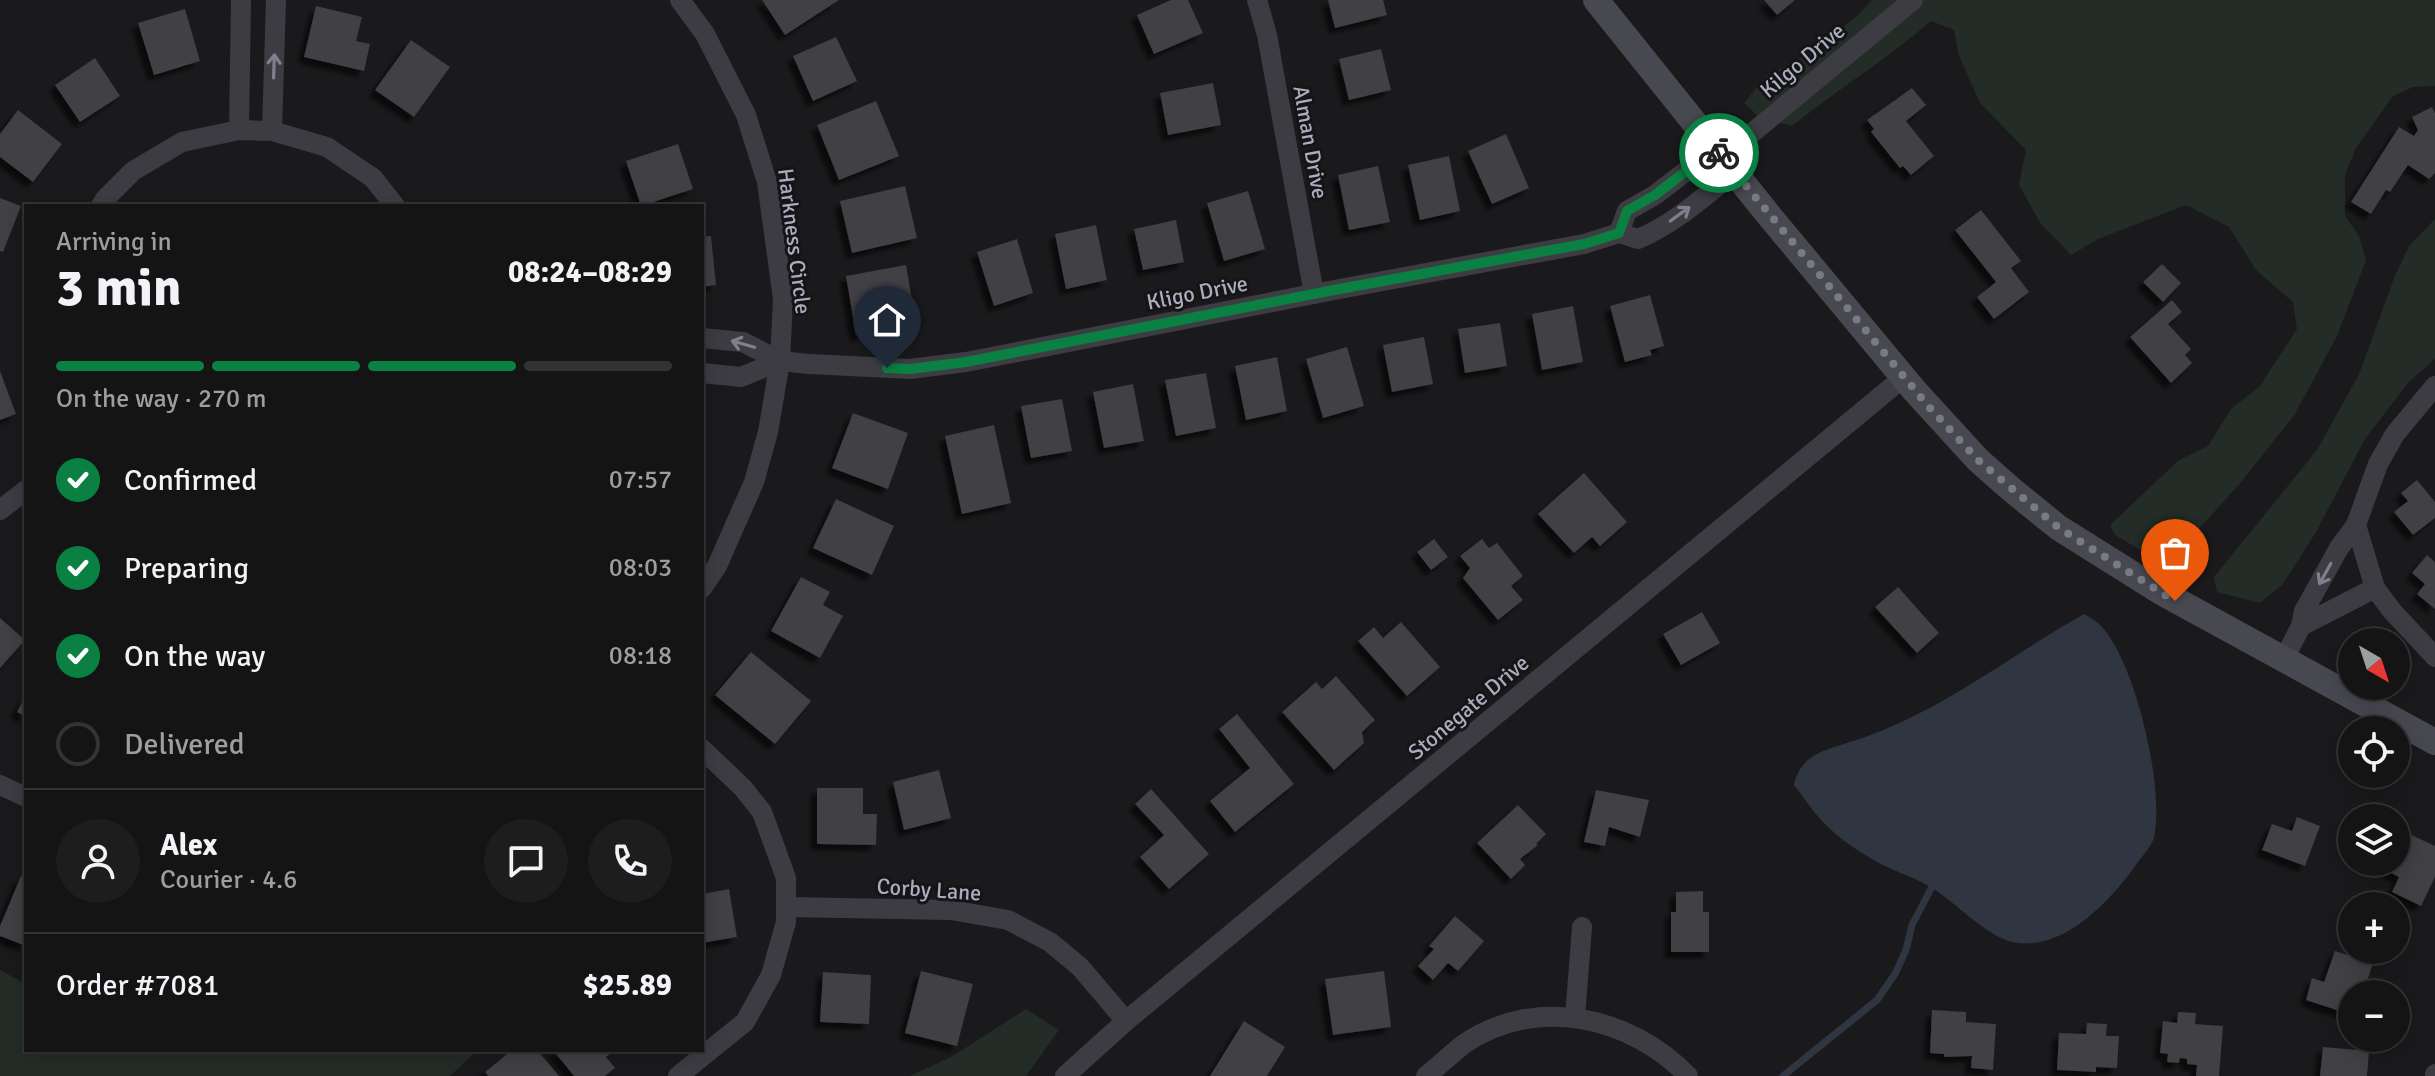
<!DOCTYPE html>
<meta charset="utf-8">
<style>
:root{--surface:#141415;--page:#1d1d1e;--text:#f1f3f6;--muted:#9d9ea0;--line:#333334;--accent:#0b8043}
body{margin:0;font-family:Signika,sans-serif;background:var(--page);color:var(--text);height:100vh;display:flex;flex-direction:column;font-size:30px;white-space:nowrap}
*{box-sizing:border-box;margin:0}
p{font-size:26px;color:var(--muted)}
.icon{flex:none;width:44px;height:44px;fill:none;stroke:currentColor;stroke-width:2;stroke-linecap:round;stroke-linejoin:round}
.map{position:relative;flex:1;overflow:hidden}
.drawer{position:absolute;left:24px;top:204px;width:680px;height:848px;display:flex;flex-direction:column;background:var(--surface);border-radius:0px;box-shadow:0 4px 20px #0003,0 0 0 2px var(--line)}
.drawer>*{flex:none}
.needle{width:52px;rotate:141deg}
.buttons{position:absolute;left:2338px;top:628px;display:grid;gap:16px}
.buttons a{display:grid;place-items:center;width:72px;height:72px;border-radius:50%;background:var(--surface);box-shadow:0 4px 20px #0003,0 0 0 2px var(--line);font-size:40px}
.pin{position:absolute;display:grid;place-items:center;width:68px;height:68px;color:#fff;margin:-82px -34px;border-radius:50% 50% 50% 0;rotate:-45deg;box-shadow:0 0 8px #0007}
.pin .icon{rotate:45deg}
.courier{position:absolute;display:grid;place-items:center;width:80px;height:80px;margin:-40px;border:6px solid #0b8043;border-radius:50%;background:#fff;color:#222;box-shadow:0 2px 10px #0007}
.summary em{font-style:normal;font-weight:700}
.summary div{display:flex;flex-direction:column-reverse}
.summary{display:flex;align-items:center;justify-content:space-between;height:136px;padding:0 32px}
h1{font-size:52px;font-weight:700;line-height:60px}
.bar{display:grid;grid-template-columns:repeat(4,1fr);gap:12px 8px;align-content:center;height:96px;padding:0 32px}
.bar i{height:10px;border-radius:6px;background:var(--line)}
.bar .on{background:var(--accent)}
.bar p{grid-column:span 4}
.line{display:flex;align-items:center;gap:20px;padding:0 32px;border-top:2px solid var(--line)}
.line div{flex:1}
.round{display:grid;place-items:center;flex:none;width:84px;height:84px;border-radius:42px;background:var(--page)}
ol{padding:0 32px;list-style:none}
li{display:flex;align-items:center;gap:24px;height:88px}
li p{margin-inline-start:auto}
li .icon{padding:8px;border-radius:50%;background:var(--accent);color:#fff;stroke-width:4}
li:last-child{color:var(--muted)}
li i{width:44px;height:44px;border:4px solid var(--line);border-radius:50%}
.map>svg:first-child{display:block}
</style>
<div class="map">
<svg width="2435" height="1076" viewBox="0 0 2435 1076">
<defs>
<filter id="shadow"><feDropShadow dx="-6" dy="6" stdDeviation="2" flood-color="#0009"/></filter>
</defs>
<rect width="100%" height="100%" fill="#1a1a1c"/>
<g fill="#232c26">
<path d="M 1872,0 L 2435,0 L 2435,86 L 2413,87 L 2393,96 L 2356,148 L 2345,175 L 2345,216 L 2359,236 L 2366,260 L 2337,336 L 2295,414 L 2242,481 L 2182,548 L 2163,564 L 2115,535 L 2110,525 L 2179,460 L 2208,446 L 2231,409 L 2260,386 L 2297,329 L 2293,302 L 2256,270 L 2229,227 L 2186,205 L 2098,239 L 2071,255 L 2041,224 L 2019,185 L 2026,150 L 1980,103 L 1959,56 L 1954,30 L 1931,21 C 1887,59 1838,89 1792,126 L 1759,117 L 1744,103 L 1766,76 L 1809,54 L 1857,16 Z"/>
<polygon points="2435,219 2435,359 2408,383 2365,439 2316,532 2283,584 2260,603 2217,592 2214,577 2317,450 2359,374 2395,276 2409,246"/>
<polygon points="0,970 26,984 26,1050 478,1050 450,1076 0,1076"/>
<polygon points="1026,1009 1059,1030 1026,1076 910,1076 953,1056"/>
</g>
<path fill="#2f3541" d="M 2084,614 C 2089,617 2095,620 2099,624 C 2135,658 2165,789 2154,837 C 2152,846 2143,855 2138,862 C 2113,898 2067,949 2018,943 C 1989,940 1957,903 1932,888 C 1912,875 1887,870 1867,856 C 1854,848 1839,838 1828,827 C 1815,815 1805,799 1794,785 C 1800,756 1822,751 1847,743 C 1934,717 2006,658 2084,614 Z"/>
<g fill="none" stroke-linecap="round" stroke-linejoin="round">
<polyline stroke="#2f3541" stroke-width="7" points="1783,1076 1877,1000 1895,974 1906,950 1912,925 1935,881"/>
</g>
<g fill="#3f3f44" filter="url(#shadow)">
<polygon points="762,0 839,0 785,35"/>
<polygon points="1171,0 1188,0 1203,33 1154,54 1137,15"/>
<polygon points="1328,0 1383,0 1387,15 1335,28"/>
<polygon points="1764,0 1795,0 1777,15"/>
<polygon points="316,6 362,17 356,41 370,44 364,71 304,57"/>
<polygon points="185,9 200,61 154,75 138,23"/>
<polygon points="836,37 857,81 813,101 793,56"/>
<polygon points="411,40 450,67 414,117 375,90"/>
<polygon points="1381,49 1391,90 1349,100 1339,59"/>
<polygon points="95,58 120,96 80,122 55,85"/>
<polygon points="1213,83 1221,125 1168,135 1160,93"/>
<polygon points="1912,88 1926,105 1906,121 1934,156 1911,175 1903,166 1900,168 1871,132 1874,129 1867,120"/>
<polygon points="876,101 899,156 839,180 817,125"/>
<polygon points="2432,107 2435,113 2435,173 2429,179 2408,165 2390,192 2386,190 2371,214 2351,202 2399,127 2414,136 2418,130 2412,117"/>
<polygon points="18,110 62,144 33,182 0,157 0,134"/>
<polygon points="1506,134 1529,188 1492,204 1468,151"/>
<polygon points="678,144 693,189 641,206 626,161"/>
<polygon points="1449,156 1460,211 1420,220 1408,165"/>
<polygon points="1378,166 1390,222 1349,230 1338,175"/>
<polygon points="905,186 917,238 852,253 840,201"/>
<polygon points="1248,191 1265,249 1224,261 1207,203"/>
<polygon points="0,198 21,206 3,252 0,251"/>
<polygon points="1981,210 2021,261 2011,268 2029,292 1994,319 1977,297 1996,282 1955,230"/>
<polygon points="1176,220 1184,262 1143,270 1134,229"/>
<polygon points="1096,225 1107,280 1066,289 1055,234"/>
<polygon points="711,236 716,285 702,287 702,237"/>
<polygon points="1017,239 1033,293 994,306 977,252"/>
<polygon points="2162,264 2181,283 2163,302 2143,282"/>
<polygon points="906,265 916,324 856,335 846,276"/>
<polygon points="1650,295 1664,346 1650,350 1652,355 1625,362 1610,306"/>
<polygon points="2172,300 2182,312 2168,324 2191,349 2185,355 2192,363 2171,383 2130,337"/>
<polygon points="1573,306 1583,362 1542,370 1532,314"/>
<polygon points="1500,323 1507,366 1465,373 1458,329"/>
<polygon points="1424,337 1433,384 1392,392 1383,345"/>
<polygon points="1347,347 1364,406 1323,418 1306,359"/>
<polygon points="1277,357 1287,411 1246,420 1235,366"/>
<polygon points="0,371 16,414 0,420"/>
<polygon points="1206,373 1216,428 1176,436 1165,380"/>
<polygon points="1133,384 1144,441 1104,448 1093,392"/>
<polygon points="1062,399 1072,451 1031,458 1021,406"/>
<polygon points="853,413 908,433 888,489 832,468"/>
<polygon points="994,425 1011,503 962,514 945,436"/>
<polygon points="1584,473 1627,522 1600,546 1592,537 1574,553 1538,514"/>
<polygon points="2417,480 2435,502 2435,518 2413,535 2394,512 2408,501 2401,493"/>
<polygon points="836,499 894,526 872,575 813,548"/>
<polygon points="1434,539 1448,557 1431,570 1417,552"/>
<polygon points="1482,539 1489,548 1497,543 1523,576 1511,586 1523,600 1498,620 1463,578 1470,568 1460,556"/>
<polygon points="2427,555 2435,562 2435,609 2417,594 2425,584 2412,573"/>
<polygon points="801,577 830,592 823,605 843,616 820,658 771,631"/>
<polygon points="1898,587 1939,633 1917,653 1875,607"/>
<polygon points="1702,612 1720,643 1681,665 1663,634"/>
<polygon points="0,618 25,640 0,668"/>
<polygon points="1401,622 1440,667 1407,696 1358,641 1374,627 1383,638"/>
<polygon points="751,652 811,701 775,744 715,695"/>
<polygon points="1336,676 1375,720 1362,732 1364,743 1334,770 1282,712 1316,682 1322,689"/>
<polygon points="26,695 26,717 17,712"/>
<polygon points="1237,714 1294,784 1235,832 1210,801 1250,768 1219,729"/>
<polygon points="939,770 951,818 904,830 893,782"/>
<polygon points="817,788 863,788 863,814 877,814 876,845 817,844"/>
<polygon points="1151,789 1209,854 1169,889 1140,857 1164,835 1135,804"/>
<polygon points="1596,790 1649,800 1640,837 1609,827 1605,846 1584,842"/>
<polygon points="1518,805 1546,834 1536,844 1538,845 1520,859 1525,865 1511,879 1477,843"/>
<polygon points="2297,817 2320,826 2305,866 2262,850 2272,824 2292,831"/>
<polygon points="2405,832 2435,846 2435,877 2421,906 2392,892 2399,877 2387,871 2391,862 2396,862 2396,852"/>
<polygon points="21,876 26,878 26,946 0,936 0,926"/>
<polygon points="729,889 737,937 702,943 702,894"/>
<polygon points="1703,891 1703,912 1709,912 1709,952 1671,952 1671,912 1676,912 1676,892"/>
<polygon points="1455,916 1484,941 1458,971 1448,963 1433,980 1418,966 1434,949 1429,946"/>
<polygon points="2335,951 2373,963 2363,994 2352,994 2352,1015 2306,1000 2312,978 2324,982"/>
<polygon points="921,971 973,984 957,1046 905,1033"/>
<polygon points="1384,971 1391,1027 1333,1035 1325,979"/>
<polygon points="823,972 871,975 869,1024 820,1022"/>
<polygon points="1932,1010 1966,1012 1966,1022 1996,1024 1993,1070 1971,1068 1972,1056 1944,1057 1944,1054 1930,1053"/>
<polygon points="2178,1012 2196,1013 2195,1024 2223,1026 2219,1076 2196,1076 2197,1065 2187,1064 2187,1059 2180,1058 2179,1063 2167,1062 2168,1054 2160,1053 2163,1021 2177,1023"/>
<polygon points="1244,1021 1285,1047 1267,1076 1210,1076"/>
<polygon points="2087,1023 2107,1024 2106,1036 2119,1036 2117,1068 2096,1067 2096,1072 2057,1070 2059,1033 2086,1034"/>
<polygon points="2323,1047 2369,1051 2367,1076 2320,1076"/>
<polygon points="512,1050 537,1050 559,1076 488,1076 485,1072"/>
<polygon points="553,1050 615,1050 606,1057 615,1068 605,1076 574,1076"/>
</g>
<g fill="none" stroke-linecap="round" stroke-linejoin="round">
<g stroke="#3d3c43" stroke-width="20">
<polyline points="680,0 705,34 746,115 767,182 783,299 780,361 768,432 754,482 717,566 702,588"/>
<polyline points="1257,0 1267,35 1314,294"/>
<polyline points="239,130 241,0"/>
<polyline points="272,131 276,0"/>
<polyline points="1723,157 1913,0"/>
<polyline points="101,206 105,199 133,171 182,142 239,130 272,131 327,147 373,178 395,206"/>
<polyline points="1619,233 1627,211 1655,195 1716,148"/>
<path d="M 702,338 L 743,342 L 780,361 L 809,364 L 910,369 L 966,362 L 1334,290 L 1584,244 L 1619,233 L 1638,239 C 1674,224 1705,196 1735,172"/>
<polyline points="702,373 741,377 780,361"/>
<polyline points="0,510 26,490"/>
<polyline points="2356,525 2375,588 2392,611 2435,657"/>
<polyline points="2301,626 2375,588"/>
<polyline points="2284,659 2301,626 2304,611 2339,548 2356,525 2378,464 2395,434 2435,386"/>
<polyline points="0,785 26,797"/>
<polyline points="786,907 951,910 1008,920 1050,942 1080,967 1126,1021"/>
<polyline points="1575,1017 1582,927"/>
<polyline points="678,1076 745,1022 771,975 786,922 786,878 762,812 743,788 702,749"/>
<polyline points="1065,1076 1126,1021 1904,377"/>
<path d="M 1426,1076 C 1439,1066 1451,1054 1464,1044 C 1535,995 1631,1016 1688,1076"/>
<polyline points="2435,1076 2435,1074"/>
</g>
<polyline stroke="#484851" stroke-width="26" points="1596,0 1767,213 1914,390 1978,460 2012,490 2059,528 2161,592 2435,742"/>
</g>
<defs><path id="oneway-shaft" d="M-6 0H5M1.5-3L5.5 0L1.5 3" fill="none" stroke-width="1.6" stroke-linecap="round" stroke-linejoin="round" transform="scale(2)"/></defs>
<g stroke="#80808c">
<use href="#oneway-shaft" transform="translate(274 66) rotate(-88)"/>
<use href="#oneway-shaft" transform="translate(1680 214) rotate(-36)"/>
<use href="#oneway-shaft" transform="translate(743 344) rotate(-164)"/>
<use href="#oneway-shaft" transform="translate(2325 574) rotate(119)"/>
</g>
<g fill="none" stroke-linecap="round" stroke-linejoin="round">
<polyline stroke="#797a84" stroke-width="8" stroke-dasharray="0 14.4" points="1719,153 1929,407 1978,460 2059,528 2175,601"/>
<polyline stroke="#0b8043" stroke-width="10" points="887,368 910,369 966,362 1334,290 1584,244 1619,233 1627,211 1655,195 1716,148 1719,153"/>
</g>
<g text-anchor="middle" stroke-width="6" stroke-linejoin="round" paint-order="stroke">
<g font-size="22" fill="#acadbc" stroke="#151417">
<text transform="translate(1802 60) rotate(-40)" y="8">Kilgo Drive</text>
<text transform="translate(1311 142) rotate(80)" y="8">Alman Drive</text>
<text transform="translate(795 241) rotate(83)" y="8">Harkness Circle</text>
<text transform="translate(1197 292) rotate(-11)" y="8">Kligo Drive</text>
<text transform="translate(1468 707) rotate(-40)" y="8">Stonegate Drive</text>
<text transform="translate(929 889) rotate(4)" y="8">Corby Lane</text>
</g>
</g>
</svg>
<div class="buttons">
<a><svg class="needle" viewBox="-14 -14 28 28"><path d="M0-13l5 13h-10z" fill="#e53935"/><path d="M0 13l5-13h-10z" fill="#9d9ea0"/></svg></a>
<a><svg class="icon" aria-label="locate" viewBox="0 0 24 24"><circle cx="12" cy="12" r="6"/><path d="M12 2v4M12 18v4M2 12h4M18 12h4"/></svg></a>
<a><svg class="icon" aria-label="layers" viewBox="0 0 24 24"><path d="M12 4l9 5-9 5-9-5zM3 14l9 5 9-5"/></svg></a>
<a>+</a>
<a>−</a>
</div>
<div class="pin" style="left:2175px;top:601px;background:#ea580c"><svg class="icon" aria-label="bag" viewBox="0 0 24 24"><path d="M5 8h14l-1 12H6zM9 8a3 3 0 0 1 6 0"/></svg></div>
<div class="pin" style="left:887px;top:368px;background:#1f2937"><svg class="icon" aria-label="home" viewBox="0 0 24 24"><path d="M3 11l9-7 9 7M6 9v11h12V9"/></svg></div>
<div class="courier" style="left:1719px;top:153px"><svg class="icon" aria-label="bike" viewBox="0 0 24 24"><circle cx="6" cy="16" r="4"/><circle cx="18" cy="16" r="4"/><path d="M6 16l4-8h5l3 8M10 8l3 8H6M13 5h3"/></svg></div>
<section class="drawer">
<div class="summary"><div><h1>3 min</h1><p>Arriving in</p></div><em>08:24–08:29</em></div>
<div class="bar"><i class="on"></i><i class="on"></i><i class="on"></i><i></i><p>On the way · 270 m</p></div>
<ol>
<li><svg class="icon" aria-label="check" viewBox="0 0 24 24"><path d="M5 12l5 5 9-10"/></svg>Confirmed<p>07:57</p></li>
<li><svg class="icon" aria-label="check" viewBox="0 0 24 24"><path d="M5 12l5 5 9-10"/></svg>Preparing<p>08:03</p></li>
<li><svg class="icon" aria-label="check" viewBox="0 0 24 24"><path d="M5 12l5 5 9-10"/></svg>On the way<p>08:18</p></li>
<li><i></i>Delivered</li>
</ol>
<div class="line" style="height:144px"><a class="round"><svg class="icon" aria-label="person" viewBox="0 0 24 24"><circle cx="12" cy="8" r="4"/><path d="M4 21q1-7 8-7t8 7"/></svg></a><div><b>Alex</b><p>Courier · 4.6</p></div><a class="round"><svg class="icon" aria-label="chat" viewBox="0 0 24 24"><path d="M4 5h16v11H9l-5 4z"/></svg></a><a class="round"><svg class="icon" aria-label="phone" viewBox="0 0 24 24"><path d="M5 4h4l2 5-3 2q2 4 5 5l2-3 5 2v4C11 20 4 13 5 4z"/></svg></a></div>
<div class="line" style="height:104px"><div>Order #7081</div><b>$25.89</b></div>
</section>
</div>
